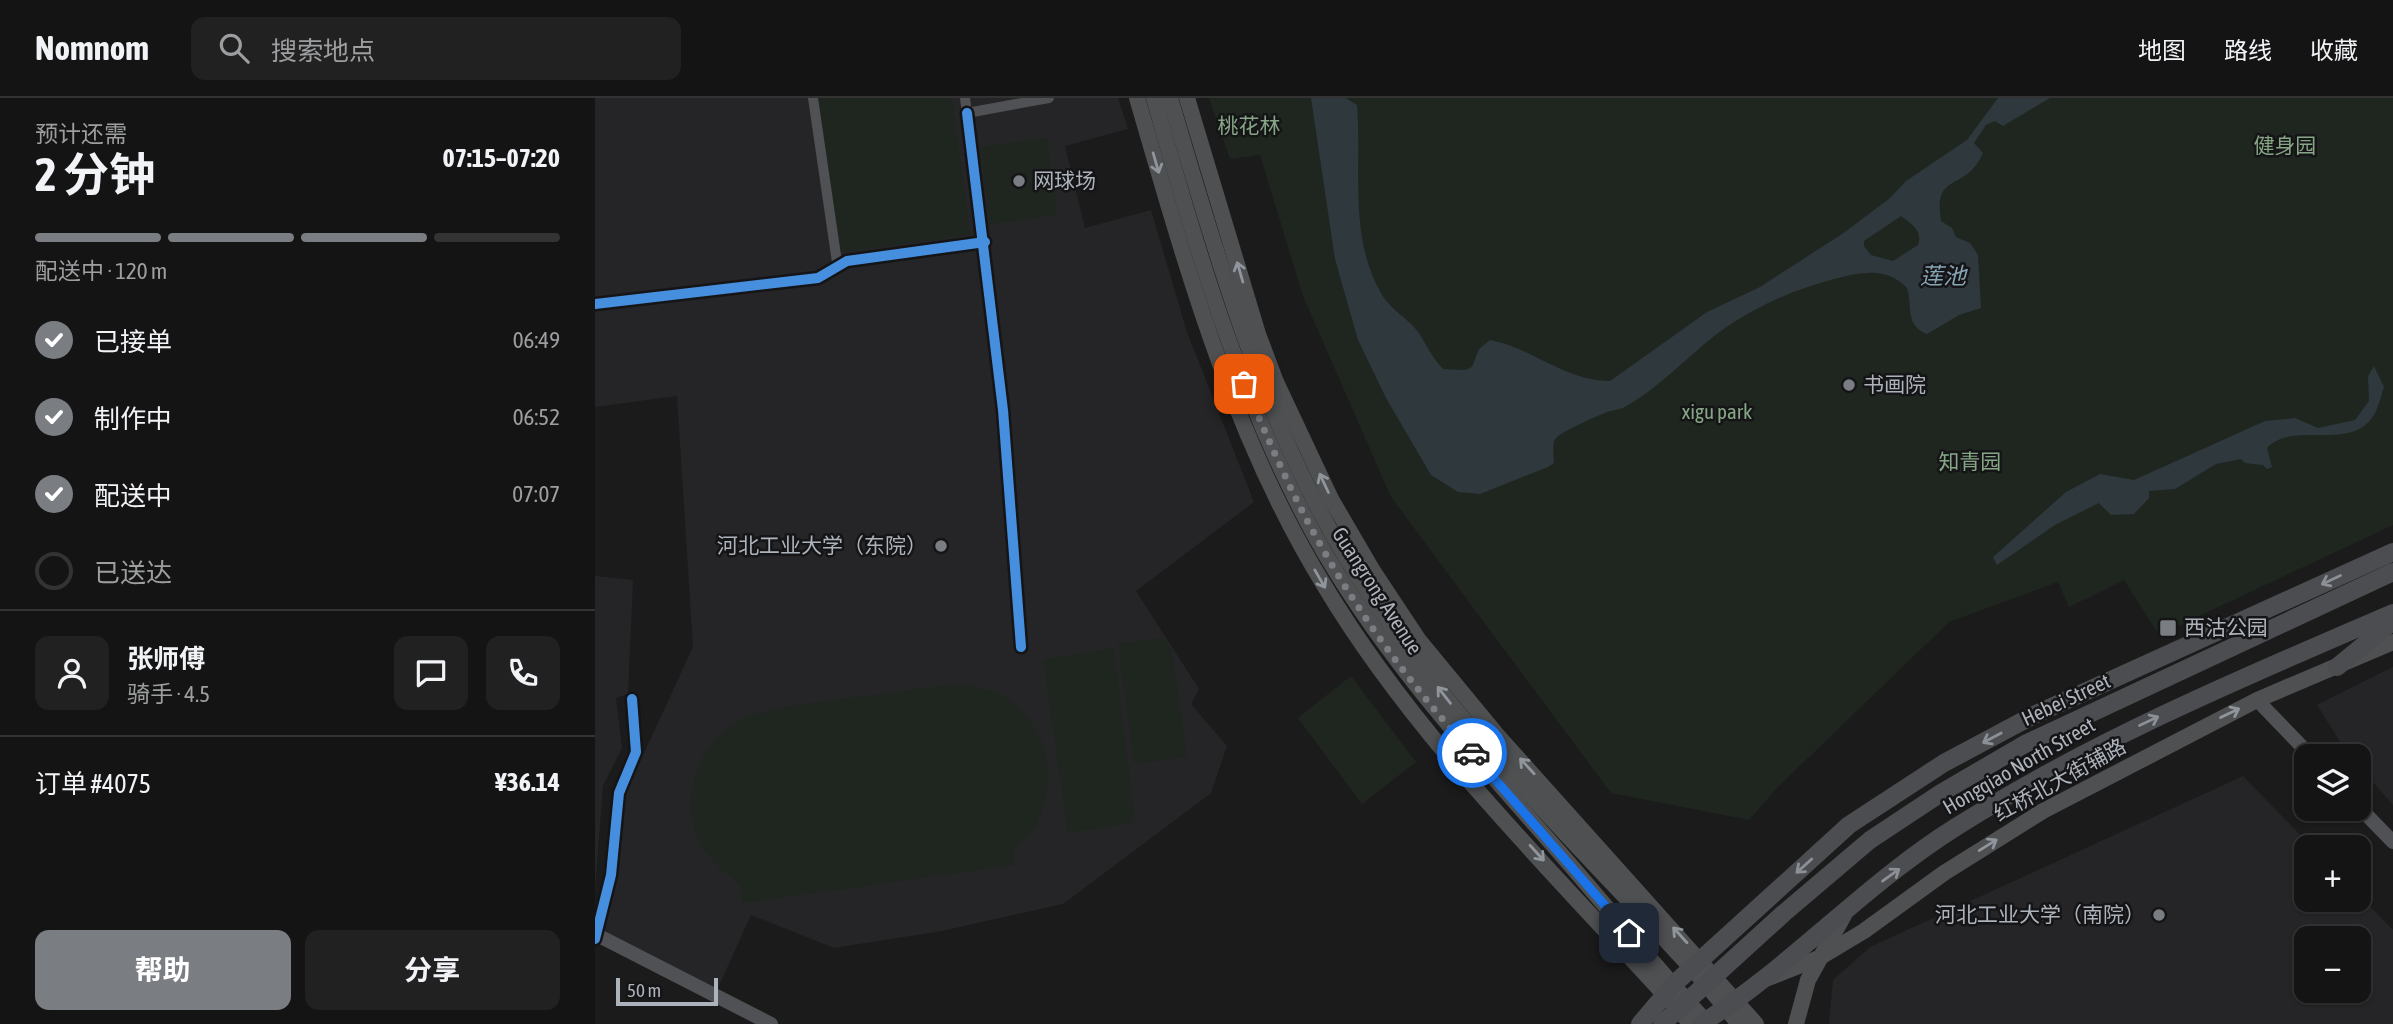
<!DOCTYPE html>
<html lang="zh">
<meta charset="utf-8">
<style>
:root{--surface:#141414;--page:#212122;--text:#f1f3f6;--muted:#9d9ea0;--line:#333334;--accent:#7a7e83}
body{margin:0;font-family:"Asap Condensed","Noto Sans SC",sans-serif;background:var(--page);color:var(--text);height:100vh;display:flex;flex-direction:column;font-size:26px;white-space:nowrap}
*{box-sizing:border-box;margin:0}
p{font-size:23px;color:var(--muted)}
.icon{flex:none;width:38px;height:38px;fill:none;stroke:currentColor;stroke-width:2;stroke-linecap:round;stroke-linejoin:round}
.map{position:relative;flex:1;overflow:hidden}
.drawer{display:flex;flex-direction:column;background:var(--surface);width:595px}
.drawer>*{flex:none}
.controls{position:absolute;left:1699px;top:646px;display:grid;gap:14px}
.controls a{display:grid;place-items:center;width:77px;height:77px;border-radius:14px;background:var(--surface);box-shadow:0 2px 5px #0004,0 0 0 2px var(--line);font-size:35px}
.scale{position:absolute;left:21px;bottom:18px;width:102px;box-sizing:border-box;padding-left:7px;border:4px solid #adb3bb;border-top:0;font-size:19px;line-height:24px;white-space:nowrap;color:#adb3bb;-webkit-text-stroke:5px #151517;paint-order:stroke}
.pin{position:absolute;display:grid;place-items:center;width:60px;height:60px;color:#fff;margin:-30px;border-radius:14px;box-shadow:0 4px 10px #0006}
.courier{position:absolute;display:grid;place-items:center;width:70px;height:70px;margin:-35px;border:5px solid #1a73e8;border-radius:50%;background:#fff;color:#222;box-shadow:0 2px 9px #0007}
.headline em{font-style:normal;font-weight:700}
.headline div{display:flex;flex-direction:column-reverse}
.headline{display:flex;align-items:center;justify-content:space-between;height:119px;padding:0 35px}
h1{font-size:46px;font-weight:700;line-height:52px}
.bar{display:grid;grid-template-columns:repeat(4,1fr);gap:10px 7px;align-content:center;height:84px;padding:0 35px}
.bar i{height:9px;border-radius:5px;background:var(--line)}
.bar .on{background:var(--accent)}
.bar p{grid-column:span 4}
.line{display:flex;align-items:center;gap:18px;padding:0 35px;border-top:2px solid var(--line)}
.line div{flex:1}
.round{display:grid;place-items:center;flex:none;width:74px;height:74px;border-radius:14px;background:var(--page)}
ol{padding:0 35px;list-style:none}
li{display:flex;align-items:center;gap:21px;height:77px}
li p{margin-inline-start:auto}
li .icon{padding:7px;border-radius:50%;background:var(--accent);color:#fff;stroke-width:4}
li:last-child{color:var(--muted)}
li i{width:38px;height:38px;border:4px solid var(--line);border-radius:50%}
.primary-button{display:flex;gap:14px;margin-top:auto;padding:14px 35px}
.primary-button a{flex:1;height:80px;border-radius:14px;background:var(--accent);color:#fff;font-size:28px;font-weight:700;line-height:80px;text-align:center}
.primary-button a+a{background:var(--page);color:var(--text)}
header{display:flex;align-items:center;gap:42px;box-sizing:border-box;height:98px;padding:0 35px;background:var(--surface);border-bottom:2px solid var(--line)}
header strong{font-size:33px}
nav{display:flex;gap:38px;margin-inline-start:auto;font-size:24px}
.search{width:490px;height:63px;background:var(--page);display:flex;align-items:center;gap:18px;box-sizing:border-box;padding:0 24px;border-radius:14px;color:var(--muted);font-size:26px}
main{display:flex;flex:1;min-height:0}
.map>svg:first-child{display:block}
</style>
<header>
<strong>Nomnom</strong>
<div class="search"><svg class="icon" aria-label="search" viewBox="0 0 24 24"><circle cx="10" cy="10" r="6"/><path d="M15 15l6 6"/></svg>搜索地点</div>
<nav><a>地图</a><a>路线</a><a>收藏</a></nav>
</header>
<main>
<section class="drawer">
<div class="headline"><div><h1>2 分钟</h1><p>预计还需</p></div><em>07:15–07:20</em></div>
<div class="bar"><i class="on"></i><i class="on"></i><i class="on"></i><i></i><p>配送中 · 120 m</p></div>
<ol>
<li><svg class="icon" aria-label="check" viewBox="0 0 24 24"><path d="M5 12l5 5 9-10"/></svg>已接单<p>06:49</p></li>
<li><svg class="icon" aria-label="check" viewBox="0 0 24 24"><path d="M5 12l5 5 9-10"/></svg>制作中<p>06:52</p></li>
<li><svg class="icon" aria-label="check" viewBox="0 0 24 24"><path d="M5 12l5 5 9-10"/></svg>配送中<p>07:07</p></li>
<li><i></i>已送达</li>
</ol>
<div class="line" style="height:126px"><a class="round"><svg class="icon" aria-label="person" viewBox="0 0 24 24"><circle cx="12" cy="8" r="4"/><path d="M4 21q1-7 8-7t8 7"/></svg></a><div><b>张师傅</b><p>骑手 · 4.5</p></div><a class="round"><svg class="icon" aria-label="chat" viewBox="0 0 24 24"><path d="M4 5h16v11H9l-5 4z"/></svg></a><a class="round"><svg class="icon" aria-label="phone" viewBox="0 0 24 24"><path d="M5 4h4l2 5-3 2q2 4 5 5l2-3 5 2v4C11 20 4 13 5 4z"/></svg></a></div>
<div class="line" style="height:91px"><div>订单 #4075</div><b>¥36.14</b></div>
<div class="primary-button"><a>帮助</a><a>分享</a></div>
</section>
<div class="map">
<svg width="1798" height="926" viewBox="0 0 1798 926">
<rect width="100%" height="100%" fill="#1b1b1b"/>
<g fill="#252527" fill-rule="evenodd">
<polygon points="0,0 523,0 533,31 470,48 490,130 556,112 592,234 659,404 541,493 604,591 596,606 632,648 616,695 468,806 347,833 239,850 156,817 122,892 6,847 31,694 98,549 82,298 0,309"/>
<polygon points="0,478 38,482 33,596 21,600 27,650 8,688 0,792"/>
<polygon points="1798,569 1798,707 1764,668 1764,658 1755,658 1751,653 1722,607"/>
<path d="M 1648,678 L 1717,749 L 1712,749 L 1712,802 L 1764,802 L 1764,797 L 1798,832 L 1798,926 L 1234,926 L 1238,882 L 1275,849 ZM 1764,840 L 1764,892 L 1712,892 L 1712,840 Z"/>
</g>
<g fill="#1f261f">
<polygon points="219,0 357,0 375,137 239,155"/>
<polygon points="614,0 1798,0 1798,427 1564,537 1529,482 1474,509 1463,484 1354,524 1183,689 1154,722 1016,695 796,399 708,198 665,57 635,61"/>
<polygon points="452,40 462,117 395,126 385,49"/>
<polygon points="568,540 577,553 592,659 539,666 523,546"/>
<polygon points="519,550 540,724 473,735 448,561"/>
<polygon points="756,578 821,664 767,706 703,620"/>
<path d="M 367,585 C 388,590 411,596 426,612 C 465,653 462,716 419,752 L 420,767 L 147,805 L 145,786 C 117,767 93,739 96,703 C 103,613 175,611 245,601 C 286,596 327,591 367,585 Z"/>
</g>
<g fill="#2e383d" fill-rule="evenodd">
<path d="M 716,0 L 751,0 L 762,7 C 767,71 753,139 787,197 C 796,212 814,221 824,235 C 832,248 837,259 848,271 L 870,272 L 877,269 L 884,251 L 895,242 C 937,250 969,282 1015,283 L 1112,214 L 1165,189 L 1250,134 L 1295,100 L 1311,83 L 1372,42 L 1403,0 L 1455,0 L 1408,28 L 1400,23 L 1391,27 L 1379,45 L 1388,55 C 1371,95 1338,72 1346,123 L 1357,130 L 1361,139 L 1375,145 L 1383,157 L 1386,210 L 1364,217 L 1332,236 C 1309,227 1318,208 1312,190 C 1292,169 1268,174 1243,180 C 1196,192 1156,210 1118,239 C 1088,263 1063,290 1030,309 C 1024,312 1016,312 1010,315 C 1001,318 967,334 962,339 C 956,344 959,357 959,365 L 953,369 L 885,396 L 863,394 L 836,377 L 791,300 L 763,242 L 740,161 ZM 1306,118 C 1316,126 1328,132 1323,147 L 1298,163 L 1276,157 L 1269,148 L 1269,143 Z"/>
<path d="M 1779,268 L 1789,289 C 1786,298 1784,307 1780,315 C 1758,356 1699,321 1672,350 L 1677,369 L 1672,371 L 1668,367 L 1650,365 L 1646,361 L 1621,366 L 1580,391 L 1554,393 L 1554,400 L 1539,416 L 1516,417 L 1504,405 L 1460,427 L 1402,467 L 1398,459 L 1471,394 L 1505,376 L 1539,382 L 1670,323 L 1700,320 L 1723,330 L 1760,322 L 1774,303 L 1773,278 Z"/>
</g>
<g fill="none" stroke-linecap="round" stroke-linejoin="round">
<g stroke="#4f5154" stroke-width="10">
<polyline points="218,0 243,171"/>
<polyline points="370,0 372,15 454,0"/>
<polyline points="372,15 408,312 426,549"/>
<polyline points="0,206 223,180 252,163 390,144"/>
<polyline points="0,841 16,777 24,695 41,654 37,601"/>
</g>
<g stroke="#4f5154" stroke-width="14">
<polyline points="1662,602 1716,658"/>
<polyline points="1764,709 1798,744"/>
<polyline points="0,836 176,926"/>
</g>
<g stroke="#4e5052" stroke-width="16">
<path d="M 542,0 C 591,168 637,337 729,487 C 825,648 972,787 1096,926"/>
<path d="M 559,0 C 601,150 645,301 720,438 C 784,553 872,649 958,747 C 1010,806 1059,868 1113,926"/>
<path d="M 575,0 C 619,149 662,303 739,439 C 836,609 981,742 1110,885 L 1144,926"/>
<polyline points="592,0 663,236 681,284 736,401 778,473 823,541 903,638 1161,926"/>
<polyline points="1173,880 1224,860 1269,833 1349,775 1448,713 1662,602 1798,544"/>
<polyline points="1201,926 1213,882 1249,817"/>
</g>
<g stroke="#4c4d50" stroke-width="18">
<polyline points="1742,569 1798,523"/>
<polyline points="1045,926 1078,887 1254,727 1349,665 1439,617 1798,454"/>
<polyline points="1067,926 1189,815 1275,742 1346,695 1430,646 1798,474"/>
<path d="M 1106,926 C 1197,868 1270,786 1361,729 C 1499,642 1649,579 1798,515"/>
</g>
<g stroke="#151517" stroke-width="15">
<g id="cycleway">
<polyline points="372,15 408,312 426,549"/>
<polyline points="0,206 223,180 252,163 390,144"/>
<polyline points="0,841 16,777 24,695 41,654 37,601"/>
</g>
</g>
<use href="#cycleway" stroke="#468fdf" stroke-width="10"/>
</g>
<defs><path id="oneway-shaft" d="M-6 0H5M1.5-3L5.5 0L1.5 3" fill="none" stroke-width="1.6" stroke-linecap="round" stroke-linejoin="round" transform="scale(1.75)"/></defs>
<g stroke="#90959c">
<use href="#oneway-shaft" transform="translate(561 65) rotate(74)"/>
<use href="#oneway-shaft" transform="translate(645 174) rotate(-106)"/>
<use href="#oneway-shaft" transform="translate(729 385) rotate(-115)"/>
<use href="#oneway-shaft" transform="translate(725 481) rotate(60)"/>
<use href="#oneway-shaft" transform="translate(849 597) rotate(-128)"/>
<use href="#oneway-shaft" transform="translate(1635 615) rotate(-26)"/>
<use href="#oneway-shaft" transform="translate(932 668) rotate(-133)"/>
<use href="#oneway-shaft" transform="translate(1393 747) rotate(-32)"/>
<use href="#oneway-shaft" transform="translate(942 755) rotate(48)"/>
<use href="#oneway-shaft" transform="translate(1085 837) rotate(-132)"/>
</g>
<g stroke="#8b8f96">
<use href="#oneway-shaft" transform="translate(1736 482) rotate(155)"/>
<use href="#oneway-shaft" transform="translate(1554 623) rotate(-25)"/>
<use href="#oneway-shaft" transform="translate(1397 640) rotate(152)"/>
<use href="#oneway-shaft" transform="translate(1209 768) rotate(138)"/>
<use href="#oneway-shaft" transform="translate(1296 777) rotate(-36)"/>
</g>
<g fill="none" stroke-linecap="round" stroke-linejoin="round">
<path stroke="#7a7e83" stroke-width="7" stroke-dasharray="0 12.6" d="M 649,286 C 672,337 693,389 720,437 C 763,516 817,588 877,655"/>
<polyline stroke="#1a73e8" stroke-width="9" points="877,655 1034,835"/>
</g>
<g fill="#7a7e83" stroke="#151517" stroke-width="2.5">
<circle cx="424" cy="83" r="7"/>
<circle cx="1254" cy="287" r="7"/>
<circle cx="346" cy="448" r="7"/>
<rect x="1564" y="521" width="18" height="18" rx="3.5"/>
<circle cx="1564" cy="817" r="7"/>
</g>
<g text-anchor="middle" stroke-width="5" stroke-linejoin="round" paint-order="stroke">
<g font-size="21" fill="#87a685" stroke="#151517">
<text x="654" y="35">桃花林</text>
<text x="1690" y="55">健身园</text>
<text x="1122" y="321">xigu park</text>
<text x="1375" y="371">知青园</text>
</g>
<g font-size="21" fill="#adb3bb" stroke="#151517" text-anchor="start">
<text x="438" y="90">网球场</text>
<text x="1268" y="294">书画院</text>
<text x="332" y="455" text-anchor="end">河北工业大学（东院）</text>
<text x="1589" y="537">西沽公园</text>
<text x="1550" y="824" text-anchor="end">河北工业大学（南院）</text>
</g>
<g font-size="21" fill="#adb3bb" stroke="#151517">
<text transform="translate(782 493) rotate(57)" y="7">Guangrong Avenue</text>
<text transform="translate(1471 602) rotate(-25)" y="7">Hebei Street</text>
<text transform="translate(1424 668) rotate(-30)" y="7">Hongqiao North Street</text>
<text transform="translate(1465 682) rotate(-29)" y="7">红桥北大街辅路</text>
</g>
<g font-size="23" font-style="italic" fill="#86a5b5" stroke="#151517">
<text x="1348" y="186">莲池</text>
</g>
</g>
</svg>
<div class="controls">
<a><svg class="icon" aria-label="layers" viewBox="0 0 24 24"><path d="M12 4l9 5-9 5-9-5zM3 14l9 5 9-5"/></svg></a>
<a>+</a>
<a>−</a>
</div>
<div class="scale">50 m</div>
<div class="pin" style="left:649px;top:286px;background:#ea580c"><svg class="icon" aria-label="bag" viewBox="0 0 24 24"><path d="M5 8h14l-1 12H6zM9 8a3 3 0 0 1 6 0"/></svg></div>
<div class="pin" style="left:1034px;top:835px;background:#1f2937"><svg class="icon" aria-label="home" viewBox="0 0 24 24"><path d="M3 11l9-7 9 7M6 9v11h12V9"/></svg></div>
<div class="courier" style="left:877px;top:655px"><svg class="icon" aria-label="car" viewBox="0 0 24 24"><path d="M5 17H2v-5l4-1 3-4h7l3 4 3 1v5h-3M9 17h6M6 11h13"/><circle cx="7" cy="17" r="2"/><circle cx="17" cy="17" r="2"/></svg></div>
</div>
</main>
